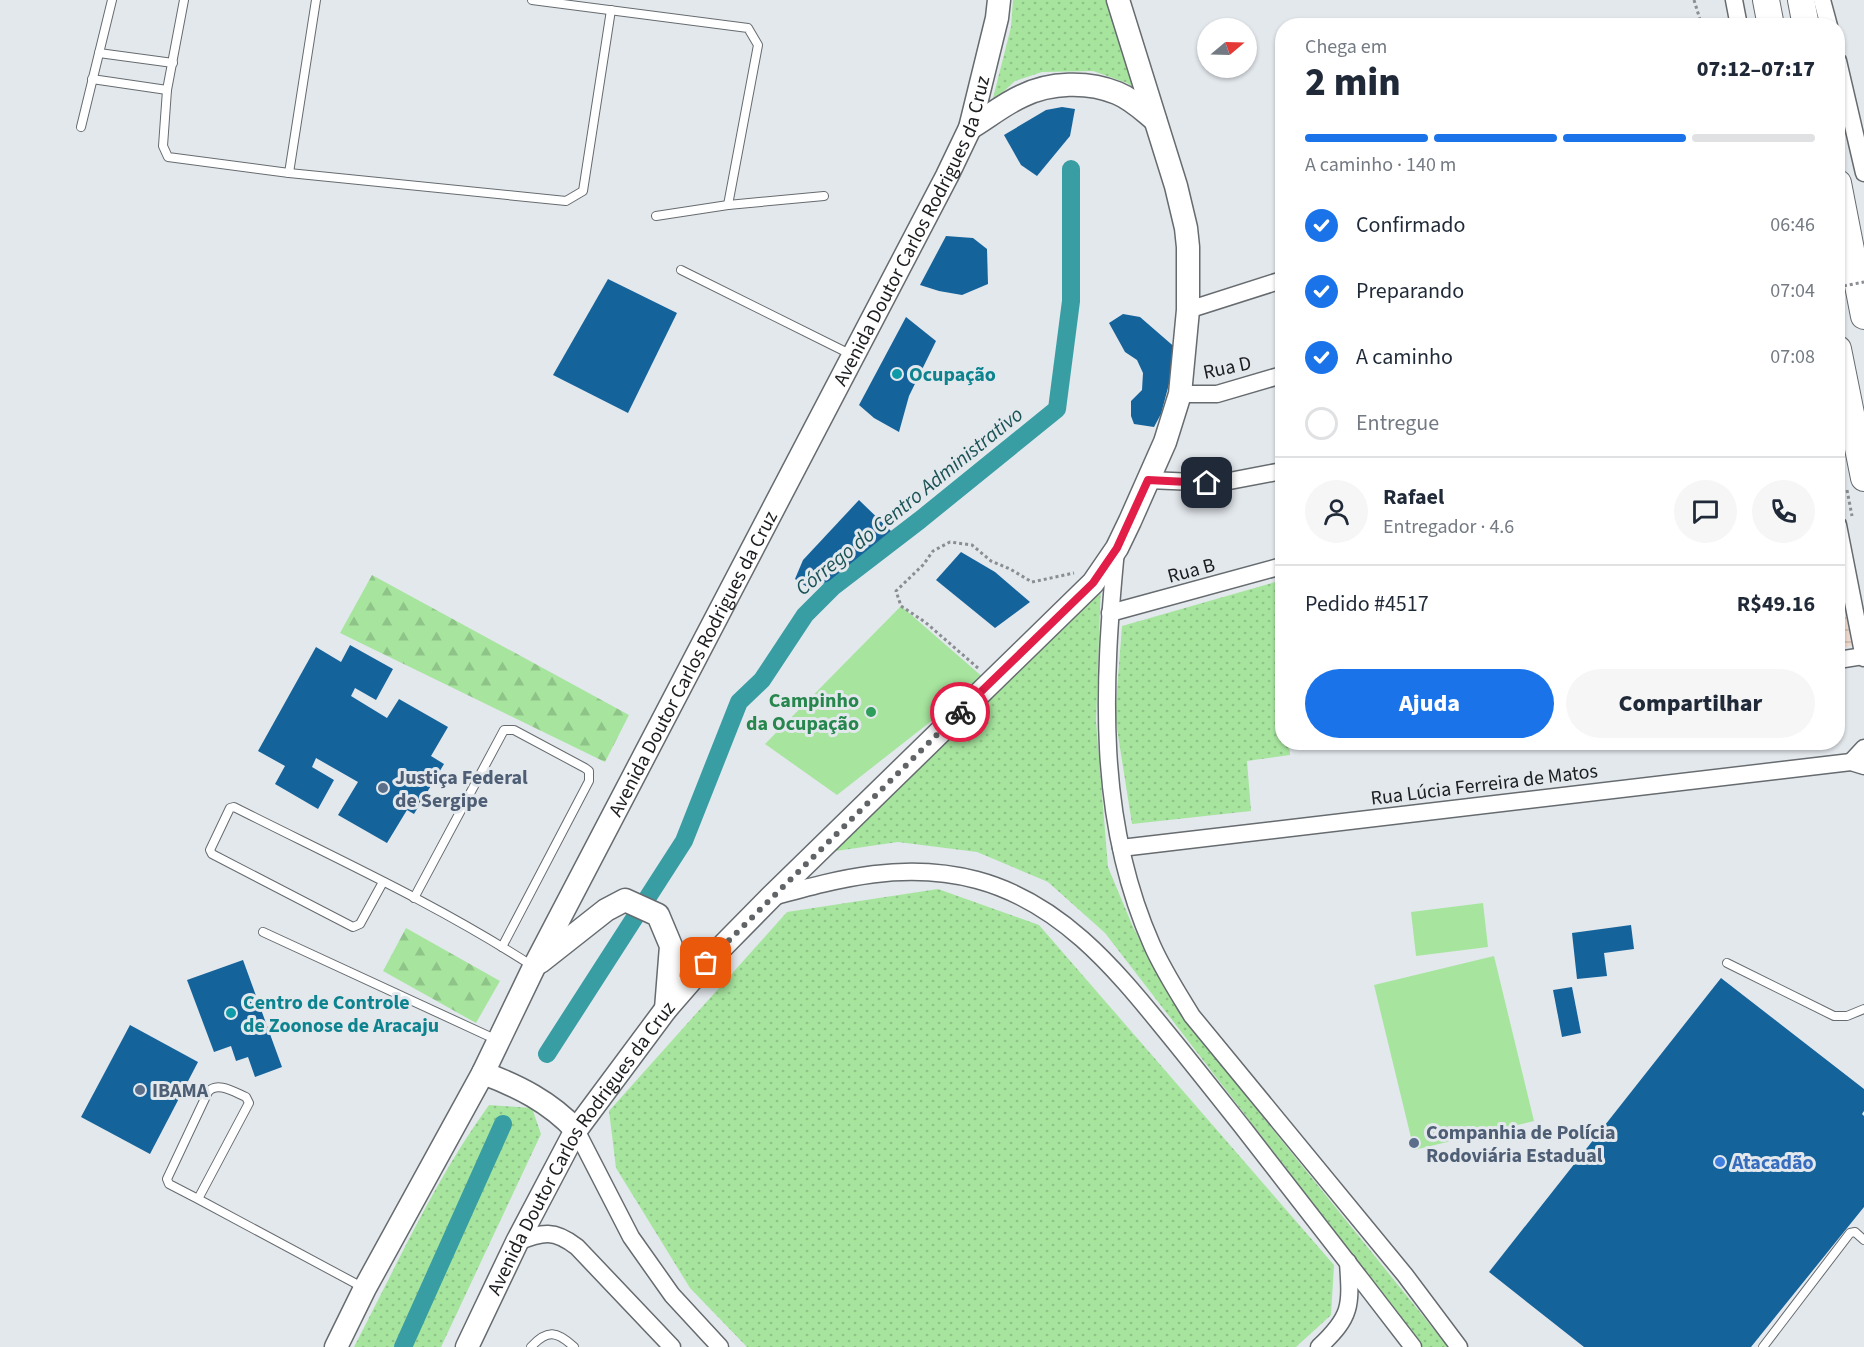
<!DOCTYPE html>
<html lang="pt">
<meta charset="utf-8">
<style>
:root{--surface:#fff;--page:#f6f6f7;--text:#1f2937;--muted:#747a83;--line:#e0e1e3;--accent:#1a73e8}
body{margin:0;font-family:"Source Sans 3",sans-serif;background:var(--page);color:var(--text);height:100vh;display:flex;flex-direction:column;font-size:22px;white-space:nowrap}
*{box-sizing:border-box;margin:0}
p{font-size:20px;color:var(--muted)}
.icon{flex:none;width:33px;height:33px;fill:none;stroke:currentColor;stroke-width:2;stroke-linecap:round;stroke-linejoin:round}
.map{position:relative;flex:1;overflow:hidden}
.side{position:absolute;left:1275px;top:18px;width:570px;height:732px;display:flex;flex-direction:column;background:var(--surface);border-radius:24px;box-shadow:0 2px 4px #0004}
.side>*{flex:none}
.needle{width:39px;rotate:71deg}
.controls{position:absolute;left:1197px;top:18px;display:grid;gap:12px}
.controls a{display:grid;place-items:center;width:60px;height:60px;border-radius:50%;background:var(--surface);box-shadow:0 2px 4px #0004;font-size:30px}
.pin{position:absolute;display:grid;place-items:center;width:51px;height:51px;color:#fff;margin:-26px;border-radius:12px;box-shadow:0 3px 9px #0006}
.courier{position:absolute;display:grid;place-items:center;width:60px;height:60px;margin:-30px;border:4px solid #e11d48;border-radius:50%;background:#fff;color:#222;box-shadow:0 2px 8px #0007}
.summary em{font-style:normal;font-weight:800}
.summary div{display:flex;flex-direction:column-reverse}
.summary{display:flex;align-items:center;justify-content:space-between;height:102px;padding:0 30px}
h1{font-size:39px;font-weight:800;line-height:45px}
.bar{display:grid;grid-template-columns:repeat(4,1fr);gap:9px 6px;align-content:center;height:72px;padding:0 30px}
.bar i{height:8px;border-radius:4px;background:var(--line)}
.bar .active{background:var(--accent)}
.bar p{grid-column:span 4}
.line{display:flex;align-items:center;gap:15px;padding:0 30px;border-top:2px solid var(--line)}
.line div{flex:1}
.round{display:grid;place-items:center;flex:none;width:63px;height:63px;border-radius:32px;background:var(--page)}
ol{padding:0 30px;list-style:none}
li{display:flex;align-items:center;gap:18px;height:66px}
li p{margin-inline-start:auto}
li .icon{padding:6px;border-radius:50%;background:var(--accent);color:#fff;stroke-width:4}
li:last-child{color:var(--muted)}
li i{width:33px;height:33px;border:3px solid var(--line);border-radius:50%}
.cta{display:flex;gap:12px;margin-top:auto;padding:12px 30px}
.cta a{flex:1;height:69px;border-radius:36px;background:var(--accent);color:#fff;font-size:24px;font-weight:800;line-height:69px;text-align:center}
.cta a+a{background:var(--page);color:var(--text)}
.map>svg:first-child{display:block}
</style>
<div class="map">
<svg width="1864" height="1347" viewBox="0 0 1864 1347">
<defs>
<pattern id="industrial-grid" width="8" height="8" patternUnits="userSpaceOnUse" patternTransform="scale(1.5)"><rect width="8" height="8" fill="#efd9cc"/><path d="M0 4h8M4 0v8" fill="none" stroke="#ccbaaf"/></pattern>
<pattern id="grass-dots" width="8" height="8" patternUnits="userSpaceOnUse" patternTransform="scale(1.5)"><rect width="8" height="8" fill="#a7e59f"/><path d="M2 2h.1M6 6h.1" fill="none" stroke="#8fc488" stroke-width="1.8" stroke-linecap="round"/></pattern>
<pattern id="forest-firs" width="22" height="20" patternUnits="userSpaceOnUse" patternTransform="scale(1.5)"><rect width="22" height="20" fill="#a7e59f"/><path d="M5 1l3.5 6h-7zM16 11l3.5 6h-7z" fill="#8fc488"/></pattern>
</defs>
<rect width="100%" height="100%" fill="#e3e8ed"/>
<polygon fill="url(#industrial-grid)" points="1838,576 1852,646 1838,648"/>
<g fill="url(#grass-dots)">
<polygon points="1013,0 1120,0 1153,104 1127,83 1093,71 1042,72 1015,81 992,102 1011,27"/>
<polygon points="1282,580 1282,742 1289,743 1290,755 1247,761 1251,811 1132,824 1115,716 1122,626"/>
<polygon points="1101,582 1096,721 1108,867 1133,927 1179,1013 1448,1347 1420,1347 1290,1173 1105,933 1048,882 977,852 898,842 822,853"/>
<polygon points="938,889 1039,925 1334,1265 1331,1315 1296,1347 747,1347 690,1288 616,1168 609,1111 787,912"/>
<path d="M 489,1105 L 532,1108 L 541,1134 L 441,1347 L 354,1347 C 397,1265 435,1179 489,1105 Z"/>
</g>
<g fill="url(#forest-firs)">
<polygon points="372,575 629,715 605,762 340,633"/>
<polygon points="406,928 500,981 476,1023 383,971"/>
</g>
<g fill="#a7e59f">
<polygon points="901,606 985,679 837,795 765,744"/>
<polygon points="1483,903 1488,947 1416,956 1411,912"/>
<polygon points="1494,956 1534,1121 1414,1150 1374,985"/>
</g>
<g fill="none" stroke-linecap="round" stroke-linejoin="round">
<g stroke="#389ea3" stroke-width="18">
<polyline points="547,1054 684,841 739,702 762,680 805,615 834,586 920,520 1057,409 1071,301 1071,169"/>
<polyline points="403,1347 503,1124"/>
</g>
</g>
<g fill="#15639b">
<polygon points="1062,107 1075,109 1070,136 1037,176 1021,165 1004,135 1046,110"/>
<polygon points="946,236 973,238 987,249 988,284 962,295 939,291 920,285"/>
<polygon points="608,279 677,313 628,413 553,375"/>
<polygon points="1123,314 1140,317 1178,350 1161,414 1154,427 1134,424 1131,416 1131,401 1142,390 1143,373 1137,360 1125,352 1109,323"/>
<polygon points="906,317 936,341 909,396 899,432 874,418 859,405"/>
<polygon points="859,500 891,531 829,581 810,589 795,579 803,560"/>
<polygon points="961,552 995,572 1030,602 995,628 936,580"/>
<polygon points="350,645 393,669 376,700 355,688 351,696 387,718 399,699 448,727 431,756 444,764 414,814 407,810 387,843 338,815 358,782 316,758 312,767 334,780 318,809 275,784 285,766 258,751 316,647 341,662"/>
<polygon points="1631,925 1634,949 1604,953 1607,976 1577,979 1572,933"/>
<polygon points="243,960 282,1067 255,1077 248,1057 236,1061 231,1046 214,1052 187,980"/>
<polygon points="1721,978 1864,1089 1864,1111 1862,1114 1864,1116 1864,1207 1751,1347 1584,1347 1489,1272"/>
<polygon points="1572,987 1581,1033 1562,1037 1553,990"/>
<polygon points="130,1025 198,1062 150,1154 81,1117"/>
</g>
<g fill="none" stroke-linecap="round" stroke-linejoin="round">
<g stroke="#666b6f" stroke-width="10">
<g id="lane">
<polyline points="184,0 167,90 163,146 168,157 289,173 566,201 583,191 611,10"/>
<polyline points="532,0 748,28 758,45 728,205"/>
<polyline points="99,53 173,63"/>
<polyline points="92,79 167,90"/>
<polyline points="81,127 112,0"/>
<polyline points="289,173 316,0"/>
<polyline points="656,216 728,205 824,196"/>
<polyline points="681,270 852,355"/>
<path d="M 383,882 L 360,924 L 353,927 L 212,854 L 210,850 L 230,808 L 234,807 C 335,858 439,905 534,967"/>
<polyline points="414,898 504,730 514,730 585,768 589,771 589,781 502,947"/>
<polyline points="263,932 497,1040"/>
<polyline points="1727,963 1834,1016 1847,1016 1864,1009"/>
<path d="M 198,1199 L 169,1184 L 167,1179 L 208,1092 C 217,1081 234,1092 246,1097 L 249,1103 L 198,1199 L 364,1288"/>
<path d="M 531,1347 C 547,1329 557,1331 574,1347"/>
<polyline points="1763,1347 1850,1233 1855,1232 1864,1240"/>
</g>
</g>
<g stroke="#666b6f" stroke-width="19">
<g id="street">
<polyline points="1734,0 1739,26"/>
<polyline points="1822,0 1829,26"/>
<polyline points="1838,61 1864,173"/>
<polyline points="1188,310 1282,280"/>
<polyline points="1180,394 1217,394 1282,375"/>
<polyline points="1148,480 1219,483 1282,471"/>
<polyline points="1838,525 1864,658"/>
<path d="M 1116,550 C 1103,684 1096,819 1152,945 C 1163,970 1178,993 1192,1016 L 1405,1275 L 1459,1347"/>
<polyline points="1110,613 1282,566"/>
<polyline points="1838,660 1864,656"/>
<polyline points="1851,762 1864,748"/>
<polyline points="1121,848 1851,762 1864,766"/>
<path d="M 772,897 C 841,878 905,861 977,880 C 1059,902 1113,966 1164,1029 C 1191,1062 1217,1095 1244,1129 C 1300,1201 1357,1274 1413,1347"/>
<polyline points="576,1130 631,1237 672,1295 720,1347"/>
<path d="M 517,1242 C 543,1232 554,1229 577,1247 L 672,1347"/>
<path d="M 1319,1347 C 1352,1316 1351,1306 1348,1262"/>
</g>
</g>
<g stroke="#666b6f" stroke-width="25">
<g id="secondary">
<path d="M 970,128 C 987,118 1004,104 1022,96 C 1050,82 1088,81 1117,93 C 1132,99 1143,110 1155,120"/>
<polyline points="540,962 606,910 625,900 658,915 671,946 666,1009"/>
<path d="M 483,1073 C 518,1086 550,1102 576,1130"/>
<path id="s1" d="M 336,1347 L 365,1288 L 483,1073 L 534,967 L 947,176 L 970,128 L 997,18 L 999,0"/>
<path id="s2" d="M 467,1347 L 517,1242 L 576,1130 L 666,1009 L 706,963 L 771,897 L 1093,583 L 1117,548 L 1130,521 L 1165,442 L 1180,394 L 1188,310 L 1188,247 L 1186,228 L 1176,186 L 1118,0"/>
</g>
</g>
<g stroke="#666b6f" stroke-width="28">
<g id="primary">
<polyline points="1766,0 1771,26"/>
<polyline points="1801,0 1806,26"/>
<polyline points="1838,183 1864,316"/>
<polyline points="1838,349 1864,478"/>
</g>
</g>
<g stroke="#8a8d91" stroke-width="3" stroke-dasharray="3 3" stroke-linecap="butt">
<polyline points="1694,0 1702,26"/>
<polyline points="1847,490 1852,516"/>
<polyline points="978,668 925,622 901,606 896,591 923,565 933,551 950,542 972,545 991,561 1010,569 1032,582 1074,573"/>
</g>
<use href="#lane" stroke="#fff" stroke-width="8"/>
<use href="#street" stroke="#fff" stroke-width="16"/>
<use href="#secondary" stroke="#fff" stroke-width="22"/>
<use href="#primary" stroke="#fff" stroke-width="26"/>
<polyline stroke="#8a8d91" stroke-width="3" stroke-dasharray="3 3" stroke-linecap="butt" points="1838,287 1864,282"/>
</g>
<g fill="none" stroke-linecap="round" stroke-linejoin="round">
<polyline stroke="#616467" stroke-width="6" stroke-dasharray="0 10.8" points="706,963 960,712"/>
<polyline stroke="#e11d48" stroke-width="8" points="960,712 1093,583 1117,548 1148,480 1207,483"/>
</g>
<g fill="#0f9aa8" stroke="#e3e8ed" stroke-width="2">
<circle cx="897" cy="374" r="6"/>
<circle cx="231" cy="1013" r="6"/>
</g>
<circle fill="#2e9e5b" stroke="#e3e8ed" stroke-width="2" cx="871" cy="712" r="6"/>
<g fill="#5c6f8a" stroke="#e3e8ed" stroke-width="2">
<circle cx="383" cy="788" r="6"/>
<circle cx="140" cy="1090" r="6"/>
<circle cx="1414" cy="1143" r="6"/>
</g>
<circle fill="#3f7fe0" stroke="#e3e8ed" stroke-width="2" cx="1720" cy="1162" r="6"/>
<g text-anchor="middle" stroke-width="6" stroke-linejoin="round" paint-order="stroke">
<g font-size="20" fill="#1b1d1f" stroke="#e3e8ed">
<text dy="7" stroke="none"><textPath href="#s1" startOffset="1257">Avenida Doutor Carlos Rodrigues da Cruz</textPath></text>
<text transform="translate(1227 367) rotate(-12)" y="7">Rua D</text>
<text transform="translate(1191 570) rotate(-15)" y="7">Rua B</text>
<text dy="7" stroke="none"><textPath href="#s1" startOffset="771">Avenida Doutor Carlos Rodrigues da Cruz</textPath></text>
<text transform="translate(1484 784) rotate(-7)" y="7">Rua Lúcia Ferreira de Matos</text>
<text dy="7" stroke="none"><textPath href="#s2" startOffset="230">Avenida Doutor Carlos Rodrigues da Cruz</textPath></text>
</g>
<g font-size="20" font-weight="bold" fill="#0d838f" stroke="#e3e8ed" text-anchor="start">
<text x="909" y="381">Ocupação</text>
<text x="243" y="1009">Centro de Controle<tspan x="243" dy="23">de Zoonose de Aracaju</tspan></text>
</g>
<g font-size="20" font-weight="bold" fill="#27864d" stroke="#e3e8ed" text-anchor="end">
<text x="859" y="707">Campinho<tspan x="859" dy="23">da Ocupação</tspan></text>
</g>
<g font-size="20" font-weight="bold" fill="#4e5e75" stroke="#e3e8ed" text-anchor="start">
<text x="395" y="784">Justiça Federal<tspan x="395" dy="23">de Sergipe</tspan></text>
<text x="152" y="1097">IBAMA</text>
<text x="1426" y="1139">Companhia de Polícia<tspan x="1426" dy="23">Rodoviária Estadual</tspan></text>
</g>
<g font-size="20" font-weight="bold" fill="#366cbe" stroke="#e3e8ed" text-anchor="start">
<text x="1732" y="1169">Atacadão</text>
</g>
<g font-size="21" font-style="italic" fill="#1a5356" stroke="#e3e8ed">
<text transform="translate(909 501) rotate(-39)" y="7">Córrego do Centro Administrativo</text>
</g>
</g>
</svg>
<div class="controls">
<a><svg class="needle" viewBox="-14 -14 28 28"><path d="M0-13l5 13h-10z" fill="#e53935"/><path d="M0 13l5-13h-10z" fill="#747a83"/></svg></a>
</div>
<div class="pin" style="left:706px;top:963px;background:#ea580c"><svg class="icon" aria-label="bag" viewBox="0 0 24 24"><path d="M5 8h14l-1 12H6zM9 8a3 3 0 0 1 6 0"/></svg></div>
<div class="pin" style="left:1207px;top:483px;background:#1f2937"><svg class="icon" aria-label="home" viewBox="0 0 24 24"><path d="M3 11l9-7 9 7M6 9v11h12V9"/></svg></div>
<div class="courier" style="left:960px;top:712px"><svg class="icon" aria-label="bike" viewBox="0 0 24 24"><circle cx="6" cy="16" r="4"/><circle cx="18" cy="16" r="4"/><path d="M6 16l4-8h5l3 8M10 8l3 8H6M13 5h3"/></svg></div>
<section class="side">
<div class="summary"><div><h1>2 min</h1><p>Chega em</p></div><em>07:12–07:17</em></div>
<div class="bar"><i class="active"></i><i class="active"></i><i class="active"></i><i></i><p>A caminho · 140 m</p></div>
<ol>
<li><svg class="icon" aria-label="check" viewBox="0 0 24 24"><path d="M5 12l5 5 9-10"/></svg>Confirmado<p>06:46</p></li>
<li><svg class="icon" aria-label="check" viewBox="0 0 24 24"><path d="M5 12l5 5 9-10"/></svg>Preparando<p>07:04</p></li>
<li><svg class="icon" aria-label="check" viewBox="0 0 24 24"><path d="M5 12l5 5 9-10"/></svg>A caminho<p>07:08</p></li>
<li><i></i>Entregue</li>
</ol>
<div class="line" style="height:108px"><a class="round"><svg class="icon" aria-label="person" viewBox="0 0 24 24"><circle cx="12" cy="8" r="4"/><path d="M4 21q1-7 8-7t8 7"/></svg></a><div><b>Rafael</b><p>Entregador · 4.6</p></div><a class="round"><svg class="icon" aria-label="chat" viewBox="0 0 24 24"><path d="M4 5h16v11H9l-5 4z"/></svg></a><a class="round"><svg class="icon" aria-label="phone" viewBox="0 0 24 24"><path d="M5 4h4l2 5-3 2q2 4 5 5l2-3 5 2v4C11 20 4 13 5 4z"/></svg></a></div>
<div class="line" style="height:78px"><div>Pedido #4517</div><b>R$49.16</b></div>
<div class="cta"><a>Ajuda</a><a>Compartilhar</a></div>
</section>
</div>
